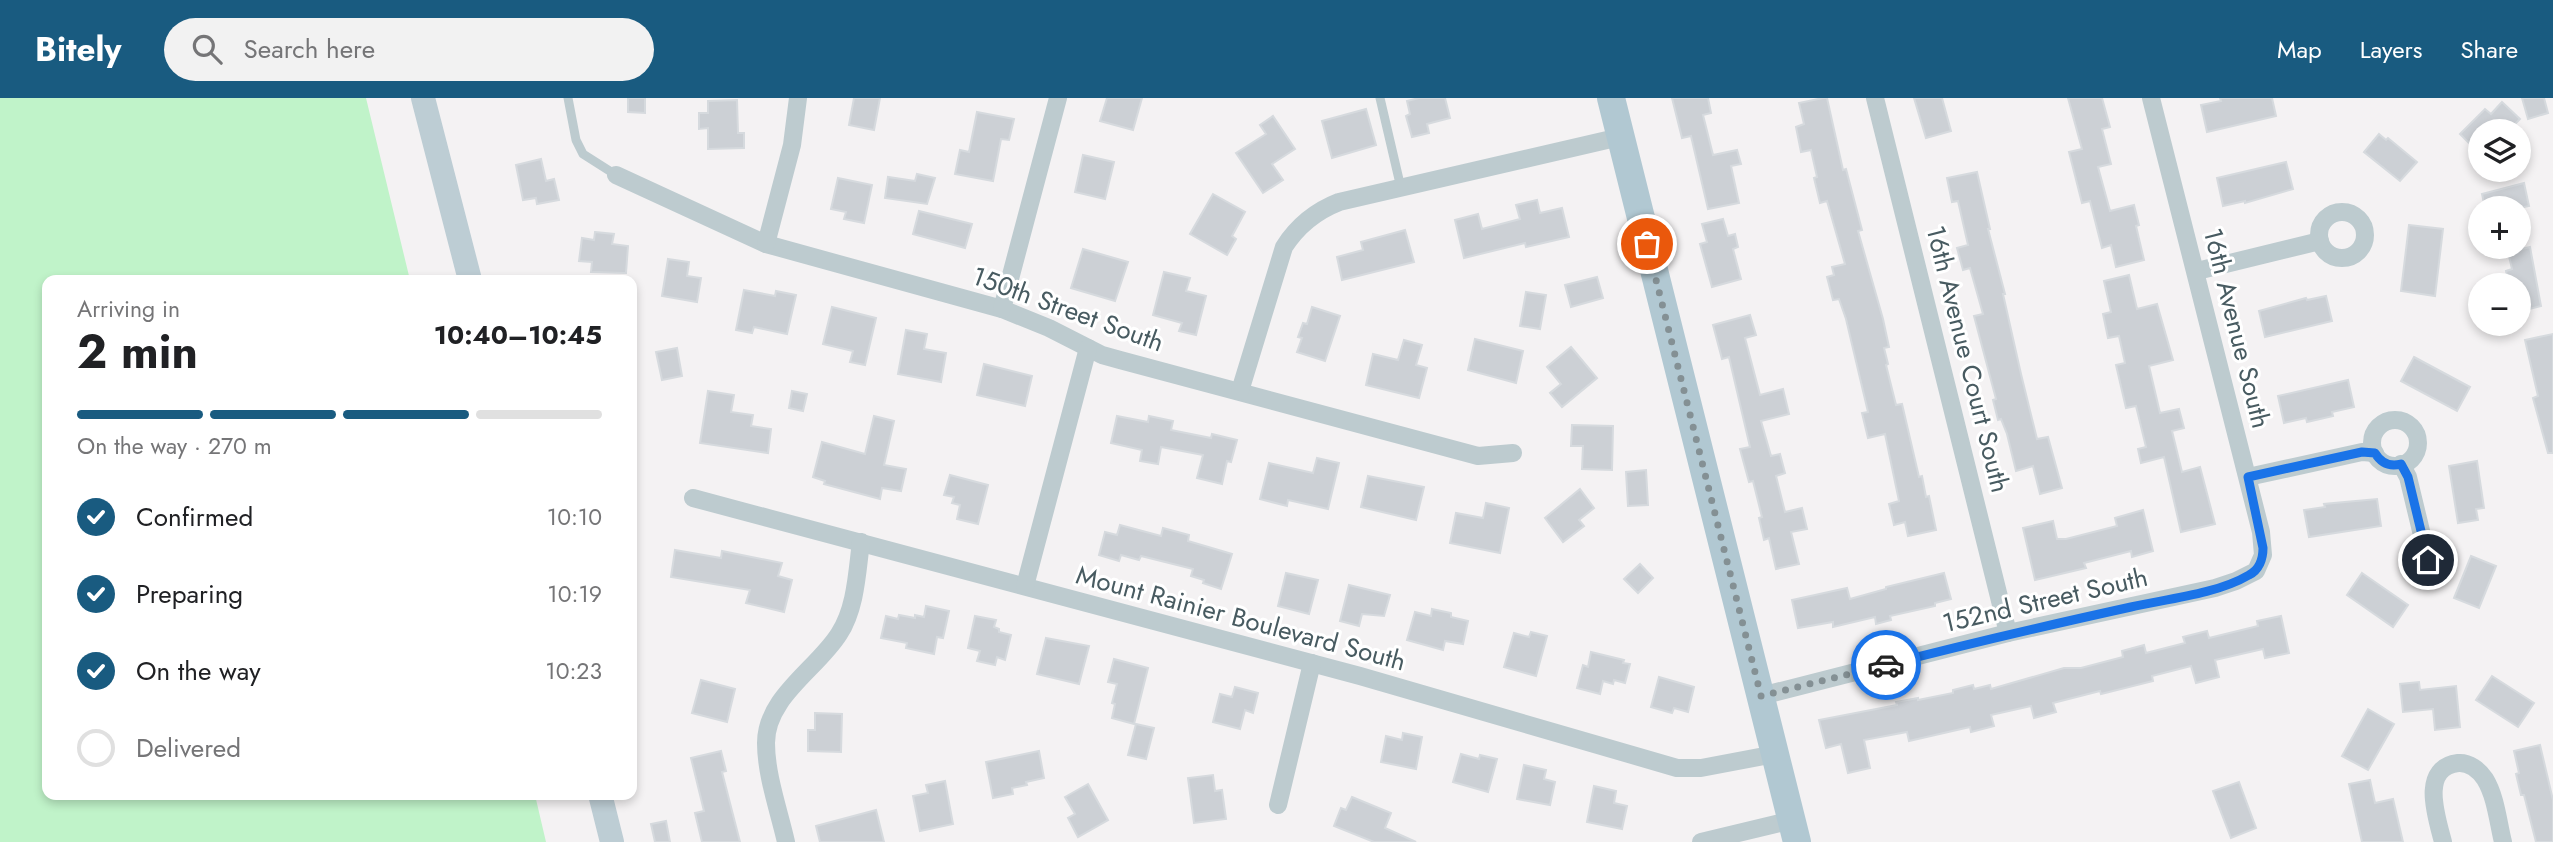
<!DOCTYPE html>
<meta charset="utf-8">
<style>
:root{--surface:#fff;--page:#f2f2f2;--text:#202124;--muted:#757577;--line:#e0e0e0;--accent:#195b80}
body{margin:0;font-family:Jost,sans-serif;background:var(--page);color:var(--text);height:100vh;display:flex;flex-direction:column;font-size:26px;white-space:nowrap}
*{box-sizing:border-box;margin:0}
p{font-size:23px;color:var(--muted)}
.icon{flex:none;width:38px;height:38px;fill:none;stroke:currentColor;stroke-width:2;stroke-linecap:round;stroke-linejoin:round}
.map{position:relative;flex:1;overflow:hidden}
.side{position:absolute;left:42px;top:177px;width:595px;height:525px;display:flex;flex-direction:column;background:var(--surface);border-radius:14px;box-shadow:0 4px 10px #0003}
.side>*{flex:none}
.controls{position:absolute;left:2468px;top:21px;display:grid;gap:14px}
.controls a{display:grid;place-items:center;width:63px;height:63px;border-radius:50%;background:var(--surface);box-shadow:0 4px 10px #0003;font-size:35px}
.pin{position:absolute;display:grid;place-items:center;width:60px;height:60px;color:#fff;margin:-30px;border:4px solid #fff;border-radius:50%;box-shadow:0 2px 7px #0007}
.courier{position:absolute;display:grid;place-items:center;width:70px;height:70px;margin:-35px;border:5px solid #1a73e8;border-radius:50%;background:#fff;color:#222;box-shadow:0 2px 9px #0007}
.head em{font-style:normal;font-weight:700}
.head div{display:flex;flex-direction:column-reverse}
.head{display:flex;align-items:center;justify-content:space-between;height:119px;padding:0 35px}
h1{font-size:46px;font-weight:700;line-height:52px}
.bar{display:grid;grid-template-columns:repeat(4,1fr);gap:10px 7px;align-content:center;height:84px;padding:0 35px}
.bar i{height:9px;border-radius:5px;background:var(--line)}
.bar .active{background:var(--accent)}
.bar p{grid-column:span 4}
ol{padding:0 35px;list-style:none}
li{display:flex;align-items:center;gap:21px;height:77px}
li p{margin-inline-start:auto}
li .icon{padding:7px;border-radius:50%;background:var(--accent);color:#fff;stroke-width:4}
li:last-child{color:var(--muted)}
li i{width:38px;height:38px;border:4px solid var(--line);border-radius:50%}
header{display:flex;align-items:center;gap:42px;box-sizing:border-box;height:98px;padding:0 35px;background:var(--accent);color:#fff}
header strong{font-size:33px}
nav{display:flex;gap:38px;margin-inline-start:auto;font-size:24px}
.search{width:490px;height:63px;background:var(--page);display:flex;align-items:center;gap:18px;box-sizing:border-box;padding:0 24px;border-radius:38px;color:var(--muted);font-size:26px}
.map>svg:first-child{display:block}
</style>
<header>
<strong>Bitely</strong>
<div class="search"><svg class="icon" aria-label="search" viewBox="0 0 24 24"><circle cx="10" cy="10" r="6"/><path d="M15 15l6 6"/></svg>Search here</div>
<nav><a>Map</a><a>Layers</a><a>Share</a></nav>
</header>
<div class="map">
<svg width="2553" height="744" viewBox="0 0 2553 744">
<rect width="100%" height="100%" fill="#f4f2f3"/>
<polygon fill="#c0f3c9" points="0,0 366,0 410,182 47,182 47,696 535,697 546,744 0,744"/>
<g fill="#ccd0d5" stroke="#d6dade" stroke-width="2">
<polygon points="628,0 645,0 645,15 628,14"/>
<polygon points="854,0 880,0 874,32 849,27"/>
<polygon points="1107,0 1142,0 1133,32 1100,23"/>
<polygon points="1419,0 1445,0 1450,20 1427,26 1429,35 1412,39 1406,18 1410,16 1407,3"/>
<polygon points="1672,0 1708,0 1711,15 1703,17 1713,57 1737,52 1741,66 1731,68 1739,105 1708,111 1691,38 1682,40"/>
<polygon points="1823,0 1827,0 1843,72 1846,71 1862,132 1858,133 1883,221 1889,249 1884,250 1888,266 1886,267 1896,307 1902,306 1919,379 1922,378 1926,399 1929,398 1936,432 1908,438 1905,424 1894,427 1889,406 1899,403 1885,336 1868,340 1862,315 1868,314 1846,221 1839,201 1833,202 1827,179 1834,177 1832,169 1845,166 1827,103 1820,105 1814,80 1817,79 1811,52 1801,54 1796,29 1804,26 1799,5"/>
<polygon points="1914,0 1942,0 1951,33 1926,40"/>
<polygon points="2068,0 2102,0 2110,29 2102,31 2111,66 2098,69 2110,113 2134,107 2139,127 2136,128 2144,162 2116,169 2111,147 2102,150 2090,103 2082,105 2069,54 2082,51"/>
<polygon points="2220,0 2272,0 2276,18 2207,34 2201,7 2221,3"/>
<polygon points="2522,0 2544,0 2548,15 2528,21"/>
<polygon points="737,2 738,35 744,35 744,50 708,51 708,30 699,31 699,15 708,15 708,3"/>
<polygon points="2502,4 2520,21 2508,33 2480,33 2480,56 2460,36 2485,11 2491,16"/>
<polygon points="1366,11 1376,47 1332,60 1322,23"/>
<polygon points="977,14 1014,21 1009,42 1001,41 993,83 955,76 960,52 969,54"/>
<polygon points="1273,18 1295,51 1272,66 1283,82 1263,95 1236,55 1266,36 1260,27"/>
<polygon points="2379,36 2386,42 2388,40 2417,64 2400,83 2364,54"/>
<polygon points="1083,57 1114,64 1105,101 1075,94"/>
<polygon points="541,61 546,83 554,81 559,102 537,106 536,100 523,102 516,67"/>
<polygon points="2286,64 2293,91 2245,105 2245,103 2223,108 2217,80"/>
<polygon points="1977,74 1990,131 1988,131 2005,196 2003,196 2021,276 2037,341 2048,339 2062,390 2040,396 2033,368 2016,373 2007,336 2001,321 1998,322 1993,302 1996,301 1974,218 1983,216 1970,170 1963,172 1957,150 1968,147 1958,103 1952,104 1947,80"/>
<polygon points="917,76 935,80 927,106 885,100 888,79 915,83"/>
<polygon points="838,80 872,87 864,125 844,121 846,114 831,111"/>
<polygon points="2524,85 2529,108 2519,110 2485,110 2482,96"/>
<polygon points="1213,96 1245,114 1232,138 1236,141 1227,157 1190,136"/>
<polygon points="1537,102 1540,115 1562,110 1569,139 1526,149 1525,145 1464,160 1455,122 1478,116 1482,131 1520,121 1516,107"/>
<polygon points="919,113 972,126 965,150 913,136"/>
<polygon points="1723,121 1728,138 1735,136 1738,149 1733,151 1741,181 1712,189 1700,146 1707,144 1702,126"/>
<polygon points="2409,127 2443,131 2435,198 2401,193"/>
<polygon points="1405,132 1414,164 1342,182 1337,159 1363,152 1361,144"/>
<polygon points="595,134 614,136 612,146 628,148 626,175 591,174 592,164 579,163 582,140 594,142"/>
<polygon points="2530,149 2541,208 2518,214 2518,187 2509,187 2506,173 2512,171 2508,154"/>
<polygon points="1083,151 1128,164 1115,203 1071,190"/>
<polygon points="668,161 689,164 687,178 701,180 697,204 662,198"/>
<polygon points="1164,174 1190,180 1186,193 1206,198 1196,237 1179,233 1182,225 1153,217"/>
<polygon points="2129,177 2137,211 2157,206 2173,262 2149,268 2160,315 2179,311 2184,330 2172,333 2182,374 2200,369 2215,426 2181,434 2164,359 2141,365 2138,351 2146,349 2136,308 2126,310 2116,267 2125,265 2119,238 2108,240 2103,216 2111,214 2104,183"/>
<polygon points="1597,179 1603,200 1571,209 1565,187"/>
<polygon points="744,192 775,198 776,193 796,197 787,236 754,229 752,235 736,232"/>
<polygon points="1526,194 1546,197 1540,231 1520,228"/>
<polygon points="2326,198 2332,223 2265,239 2259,213 2306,200 2307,202"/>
<polygon points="832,209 876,220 865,267 850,264 853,253 823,246"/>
<polygon points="1312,209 1340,218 1325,263 1297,254 1302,240 1298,239 1303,225 1307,226"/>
<polygon points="1750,217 1756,237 1745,240 1760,297 1783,291 1789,316 1761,323 1771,358 1780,356 1785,375 1776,378 1785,414 1802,410 1807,431 1791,434 1799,466 1776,471 1769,440 1764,442 1759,420 1762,419 1753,383 1749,384 1740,351 1750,349 1729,259 1722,261 1713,227"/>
<polygon points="906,232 927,236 924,251 946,255 941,284 898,276"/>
<polygon points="2553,236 2553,355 2548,355 2533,300 2538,298 2525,242"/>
<polygon points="1475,241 1523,253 1516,285 1468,272"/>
<polygon points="1404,242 1422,247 1416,267 1427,270 1419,300 1366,287 1373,256 1398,262"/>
<polygon points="1571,249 1597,280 1562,309 1550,295 1561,286 1547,269"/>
<polygon points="677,250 682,278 662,282 656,254"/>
<polygon points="2414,259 2470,289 2457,313 2401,283"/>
<polygon points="984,266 1032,278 1025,308 977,297"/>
<polygon points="2348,282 2354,309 2332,314 2333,318 2307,324 2306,320 2284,325 2278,298"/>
<polygon points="708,293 734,297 731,314 753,317 751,328 771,331 768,355 700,345"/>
<polygon points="792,293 807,296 803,313 789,310"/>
<polygon points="874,318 894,323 884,367 906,371 901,393 882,390 880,401 824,386 825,383 813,379 822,344 865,356"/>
<polygon points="1117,318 1148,324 1149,318 1173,323 1171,332 1211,340 1212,336 1237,342 1231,364 1227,363 1222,386 1197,380 1203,357 1161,349 1158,366 1140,363 1142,352 1111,345"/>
<polygon points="1572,327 1613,328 1612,372 1582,371 1583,348 1571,348"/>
<polygon points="1317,360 1339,365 1328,411 1288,402 1287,408 1260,401 1269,365 1313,375"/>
<polygon points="2477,363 2484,410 2476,411 2478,422 2458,425 2449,368"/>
<polygon points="1646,372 1648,407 1628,408 1626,374"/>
<polygon points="950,377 988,387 978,426 957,421 960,407 952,405 954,399 944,397"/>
<polygon points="1368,378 1424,389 1416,422 1361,409"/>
<polygon points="1580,391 1594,410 1579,422 1584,428 1563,444 1545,420"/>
<polygon points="2377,401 2381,428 2309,439 2304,412 2325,409 2324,406"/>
<polygon points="1486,405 1509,410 1500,455 1450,445 1456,415 1483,420"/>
<polygon points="2143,412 2153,453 2132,459 2131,453 2084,465 2086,470 2035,482 2023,430 2053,423 2057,441 2066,441 2117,428 2115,420"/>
<polygon points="1120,427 1161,438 1163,430 1189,437 1188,443 1232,456 1221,491 1203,485 1204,482 1191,478 1193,471 1141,458 1139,462 1121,457 1119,463 1099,457 1105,434 1117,437"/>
<polygon points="675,452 721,460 722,453 782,465 778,478 792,482 784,514 746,505 750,492 671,479"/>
<polygon points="2471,458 2496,468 2479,510 2454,500"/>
<polygon points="1640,466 1653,480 1638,495 1624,481"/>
<polygon points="1286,475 1318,482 1309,516 1278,508"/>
<polygon points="1944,475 1951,501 1935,505 1935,508 1890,518 1891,522 1876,526 1875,519 1833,529 1833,524 1798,530 1792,502 1847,490 1850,501 1886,491 1886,489"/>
<polygon points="2362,475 2408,507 2393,529 2347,497"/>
<polygon points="1349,487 1390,497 1384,518 1362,516 1359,528 1340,523"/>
<polygon points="926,508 949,513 943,540 937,539 934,556 906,550 907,545 881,540 886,518 898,521 899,517 915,520 915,517 924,519"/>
<polygon points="1432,511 1451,515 1451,519 1468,523 1463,546 1445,543 1443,552 1407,542 1415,514 1431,518"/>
<polygon points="975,518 996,522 994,529 999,531 999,534 1011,537 1005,562 997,559 995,567 977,563 980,553 968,550"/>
<polygon points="2281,518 2289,555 2265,560 2263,551 2215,562 2219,579 2196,585 2191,568 2152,578 2153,583 2101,596 2100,593 2053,605 2056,614 2034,620 2031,608 1991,617 1994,628 1971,634 1970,629 1909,643 1907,634 1864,642 1870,670 1848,675 1841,646 1826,650 1819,622 1897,607 1896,604 1918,600 1918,602 1953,595 1953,592 1973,587 1974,591 1990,587 1991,591 2064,570 2081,570 2123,559 2122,553 2144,547 2146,555 2185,545 2183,539 2207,533 2209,540 2258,528 2257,523"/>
<polygon points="1531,534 1547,538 1536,578 1504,569 1514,535 1529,539"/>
<polygon points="1046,540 1089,548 1079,586 1037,576"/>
<polygon points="1591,554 1624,562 1623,565 1630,566 1625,585 1614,582 1613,586 1603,583 1600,596 1577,590 1583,567 1588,569"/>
<polygon points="1114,561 1148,570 1134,626 1112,620 1115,606 1112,605 1117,586 1108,584"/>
<polygon points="2492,578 2534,605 2518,629 2476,602"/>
<polygon points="1659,579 1694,589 1688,614 1674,610 1672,615 1651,609"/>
<polygon points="701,582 735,591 727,624 692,615"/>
<polygon points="2419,584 2420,592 2456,588 2460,629 2435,632 2433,611 2403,614 2400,586"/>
<polygon points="1235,589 1258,595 1253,615 1245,612 1240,631 1213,624 1220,596 1232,599"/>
<polygon points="2368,611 2394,626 2368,672 2342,658"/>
<polygon points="815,615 842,616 841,654 808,653 808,632 815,632"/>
<polygon points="1136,626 1154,630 1146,661 1128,657"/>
<polygon points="1403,635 1422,639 1416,671 1381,664 1386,638 1402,642"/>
<polygon points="2540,647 2553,702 2553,744 2536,744 2524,697 2521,697 2516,676 2519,675 2514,653"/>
<polygon points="721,653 726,673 722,674 740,744 702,744 695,715 704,713 691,660"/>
<polygon points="1039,653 1044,680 1026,684 1027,687 1012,690 1013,696 993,700 986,664"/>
<polygon points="1461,656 1479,661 1480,657 1497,661 1488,694 1453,684"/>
<polygon points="1524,667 1546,672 1544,681 1555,684 1550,707 1517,701"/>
<polygon points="1213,677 1215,693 1222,692 1226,721 1194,725 1188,680"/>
<polygon points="2370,682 2375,705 2393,701 2403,744 2362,744 2349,686"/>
<polygon points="945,683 953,726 920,733 913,698 928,695 926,687"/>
<polygon points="2239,684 2256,730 2231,740 2213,693"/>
<polygon points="1088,686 1108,722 1078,739 1068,720 1075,716 1065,699"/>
<polygon points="1594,688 1616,693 1614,705 1627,708 1622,731 1587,724"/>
<polygon points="1352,699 1391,715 1385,730 1416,744 1374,744 1334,728 1341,710 1346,712"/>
<polygon points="876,712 884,744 820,744 816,728"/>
<polygon points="666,723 670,744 655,744 651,726"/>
</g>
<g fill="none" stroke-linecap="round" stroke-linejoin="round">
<g stroke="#bdcbcf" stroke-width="9">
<polyline points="568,0 576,42 583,56 616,77"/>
<polyline points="1380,0 1401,90"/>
</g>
<g stroke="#bdcbcf" stroke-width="18">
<polyline points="1875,0 2008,535"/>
<polyline points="616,77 766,146 1002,211 1049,230 1102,257 1120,262 1478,358 1513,355"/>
<circle cx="2342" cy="137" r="23"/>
<polyline points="766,146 792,47 798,0"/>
<polyline points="2197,173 2320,143"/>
<polyline points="1002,211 1058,0"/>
<path d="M 1240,293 L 1284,149 C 1298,127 1316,113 1339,104 L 1620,39"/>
<circle cx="2395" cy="345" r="23"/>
<polyline points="2401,366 2408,379 2428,462"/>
<polyline points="2248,379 2362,354 2375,355"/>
<polyline points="693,400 1360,578 1677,670 1701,670 1775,656"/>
<polyline points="1025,488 1088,250"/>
<polyline points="1761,598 2008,535 2215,490 2236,483 2256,473 2263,457 2261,434 2151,0"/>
<polyline points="1278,707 1312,565"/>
<path d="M 786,744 C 779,713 766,677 766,645 C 766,599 817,571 839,536 C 856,510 857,474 861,444"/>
<polyline points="1701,744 1792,722"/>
<path d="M 2443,744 C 2437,720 2419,670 2458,665 C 2469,664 2479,672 2485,681 C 2496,699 2498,724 2503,744"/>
</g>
<g stroke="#bdcdd4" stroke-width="24">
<polyline points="423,0 470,182"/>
<polyline points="600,696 612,744"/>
</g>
<polyline stroke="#b1c8d2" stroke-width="28" points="1611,0 1797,744"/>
</g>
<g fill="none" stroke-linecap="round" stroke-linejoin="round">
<polyline stroke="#849094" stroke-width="7" stroke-dasharray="0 12.6" points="1647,146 1761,598 1886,567"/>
<path stroke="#1a73e8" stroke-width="9" d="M 1886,567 C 1967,546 2049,527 2131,509 C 2167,501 2217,496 2249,477 C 2259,472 2263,461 2263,450 L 2248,379 L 2362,354 L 2375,355 C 2381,365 2390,369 2401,366 L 2408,379 L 2428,462"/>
</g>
<g text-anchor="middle" stroke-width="6" stroke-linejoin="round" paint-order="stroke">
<g font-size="26" fill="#485b61" stroke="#fff">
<text transform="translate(1068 211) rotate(20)" y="9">150th Street South</text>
<text transform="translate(2237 230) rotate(76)" y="9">16th Avenue South</text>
<text transform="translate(1968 261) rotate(76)" y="9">16th Avenue Court South</text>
<text transform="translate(2045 502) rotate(-13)" y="9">152nd Street South</text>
<text transform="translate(1241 520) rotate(15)" y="9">Mount Rainier Boulevard South</text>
</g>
</g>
</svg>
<div class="controls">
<a><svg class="icon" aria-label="layers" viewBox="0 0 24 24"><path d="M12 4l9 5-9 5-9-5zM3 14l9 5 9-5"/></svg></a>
<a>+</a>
<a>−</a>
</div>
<div class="pin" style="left:1647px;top:146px;background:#ea580c"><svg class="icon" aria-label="bag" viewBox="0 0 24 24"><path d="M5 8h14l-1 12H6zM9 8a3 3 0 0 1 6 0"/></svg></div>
<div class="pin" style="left:2428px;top:462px;background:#1f2937"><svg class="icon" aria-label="home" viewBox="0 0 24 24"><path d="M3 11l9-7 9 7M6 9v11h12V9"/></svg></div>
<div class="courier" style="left:1886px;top:567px"><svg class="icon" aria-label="car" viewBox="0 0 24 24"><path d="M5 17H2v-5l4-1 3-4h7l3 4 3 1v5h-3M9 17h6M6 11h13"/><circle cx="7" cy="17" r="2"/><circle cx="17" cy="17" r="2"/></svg></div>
<section class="side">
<div class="head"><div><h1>2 min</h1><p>Arriving in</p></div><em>10:40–10:45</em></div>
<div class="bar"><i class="active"></i><i class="active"></i><i class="active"></i><i></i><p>On the way · 270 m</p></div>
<ol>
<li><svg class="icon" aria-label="check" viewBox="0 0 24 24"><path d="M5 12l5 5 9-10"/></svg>Confirmed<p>10:10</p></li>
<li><svg class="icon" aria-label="check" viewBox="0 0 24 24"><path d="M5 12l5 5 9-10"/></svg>Preparing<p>10:19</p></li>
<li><svg class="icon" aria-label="check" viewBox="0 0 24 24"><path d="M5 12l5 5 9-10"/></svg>On the way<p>10:23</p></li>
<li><i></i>Delivered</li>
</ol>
</section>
</div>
